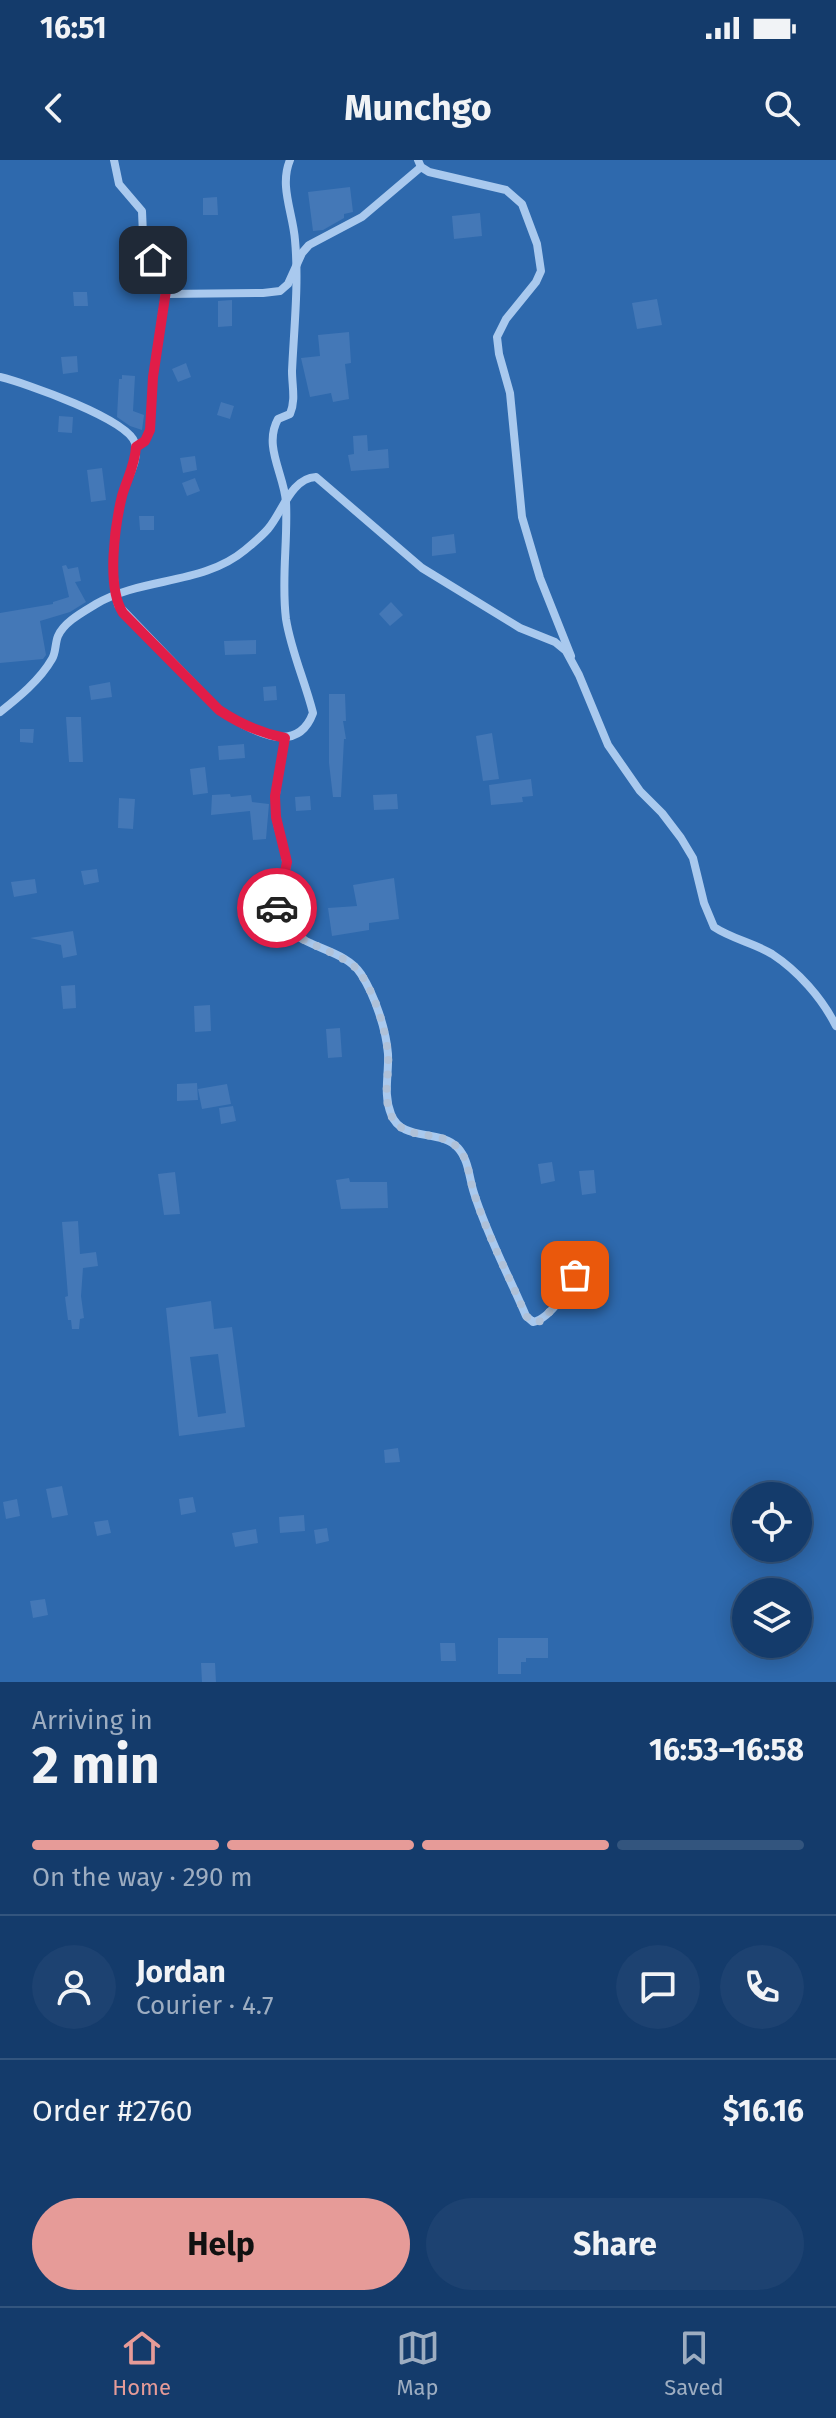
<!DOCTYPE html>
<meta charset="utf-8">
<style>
:root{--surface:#143b6b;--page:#1d4271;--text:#f1f3f6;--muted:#9dadc1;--line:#33557e;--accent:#e69b98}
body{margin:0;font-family:"Fira Sans",sans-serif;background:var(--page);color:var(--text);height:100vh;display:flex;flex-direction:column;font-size:30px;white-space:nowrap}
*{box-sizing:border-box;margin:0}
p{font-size:26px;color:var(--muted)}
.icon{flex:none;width:44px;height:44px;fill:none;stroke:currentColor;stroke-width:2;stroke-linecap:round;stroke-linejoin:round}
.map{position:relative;height:1522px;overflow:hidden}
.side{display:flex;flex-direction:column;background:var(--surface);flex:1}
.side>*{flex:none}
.buttons{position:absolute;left:732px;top:1322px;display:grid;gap:16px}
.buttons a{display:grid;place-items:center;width:80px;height:80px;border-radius:50%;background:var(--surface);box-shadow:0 4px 20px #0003,0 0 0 2px var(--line);font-size:40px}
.pin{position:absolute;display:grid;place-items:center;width:68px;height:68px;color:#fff;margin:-34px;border-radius:16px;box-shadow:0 4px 12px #0006}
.courier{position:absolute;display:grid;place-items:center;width:80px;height:80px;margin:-40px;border:6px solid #e11d48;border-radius:50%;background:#fff;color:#222;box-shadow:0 2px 10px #0007}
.summary em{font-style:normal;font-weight:700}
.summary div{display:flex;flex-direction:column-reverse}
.summary{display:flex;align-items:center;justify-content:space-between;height:136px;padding:0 32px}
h1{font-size:52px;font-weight:700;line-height:60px}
.bar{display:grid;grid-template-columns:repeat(4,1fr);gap:12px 8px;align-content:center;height:96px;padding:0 32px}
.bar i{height:10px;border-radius:6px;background:var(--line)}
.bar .on{background:var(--accent)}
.bar p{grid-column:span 4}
.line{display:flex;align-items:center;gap:20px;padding:0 32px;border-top:2px solid var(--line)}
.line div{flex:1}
.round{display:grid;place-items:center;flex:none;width:84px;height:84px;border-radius:42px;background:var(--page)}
.action{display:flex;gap:16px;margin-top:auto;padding:16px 32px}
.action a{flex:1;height:92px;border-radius:48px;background:var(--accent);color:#111;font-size:32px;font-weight:700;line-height:92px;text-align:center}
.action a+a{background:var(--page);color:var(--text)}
.status{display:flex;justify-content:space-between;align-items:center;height:56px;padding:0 40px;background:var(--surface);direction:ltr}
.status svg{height:22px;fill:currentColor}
header{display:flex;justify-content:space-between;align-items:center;height:104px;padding:0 32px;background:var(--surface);font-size:36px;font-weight:700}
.dock{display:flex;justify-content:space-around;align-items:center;height:112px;border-top:2px solid var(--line);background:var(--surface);font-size:22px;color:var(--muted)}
.dock a{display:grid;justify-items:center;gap:4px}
.dock .on{color:var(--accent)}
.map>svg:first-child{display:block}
</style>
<div class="status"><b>16:51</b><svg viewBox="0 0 49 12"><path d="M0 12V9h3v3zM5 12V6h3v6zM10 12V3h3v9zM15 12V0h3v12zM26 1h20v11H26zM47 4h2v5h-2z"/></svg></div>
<header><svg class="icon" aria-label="back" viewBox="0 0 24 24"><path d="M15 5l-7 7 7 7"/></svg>Munchgo<svg class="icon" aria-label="search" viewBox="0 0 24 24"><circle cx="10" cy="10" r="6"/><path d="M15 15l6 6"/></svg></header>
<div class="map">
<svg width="836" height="1522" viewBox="0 0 836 1522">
<rect width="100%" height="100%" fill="#1b4f8f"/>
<path fill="#2e69ad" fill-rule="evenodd" d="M 0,0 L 836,0 L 836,1522 L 0,1522 ZM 746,1336 L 798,1336 L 798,1388 L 746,1388 ZM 746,1432 L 798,1432 L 798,1484 L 746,1484 Z"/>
<g fill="#4478b7" fill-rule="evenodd">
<polygon points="350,27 353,52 344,54 344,58 323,70 313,71 308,32"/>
<polygon points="217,37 218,55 203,55 203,38"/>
<polygon points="480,53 482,76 454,79 452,56"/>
<polygon points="73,132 87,132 88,146 74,146"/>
<polygon points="657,139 662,165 637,169 632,143"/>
<polygon points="232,140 232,166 218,167 218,141"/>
<polygon points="349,172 351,203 345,204 349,239 333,242 331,233 310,237 301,198 320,196 318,175"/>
<polygon points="77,196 78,212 63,214 61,197"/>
<polygon points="186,203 191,217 178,222 172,209"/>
<polygon points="122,215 135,216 133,251 144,255 142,270 130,266 117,257 119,219 122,219"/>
<polygon points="221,242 234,246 230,259 217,255"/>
<polygon points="59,256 73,257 72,273 58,272"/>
<polygon points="367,275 368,291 388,289 389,308 351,311 348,295 354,294 353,276"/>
<polygon points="195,296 197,310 183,313 180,298"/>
<polygon points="102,308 106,340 91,342 87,310"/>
<polygon points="195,318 200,331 187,336 182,323"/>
<polygon points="139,356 154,356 154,370 140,370"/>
<polygon points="454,374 456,393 432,396 432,377"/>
<polygon points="66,405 68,409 78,407 81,421 75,422 86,442 70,452 40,461 46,495 43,499 0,503 0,453 53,444 53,442 69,437 62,406"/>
<polygon points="391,442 403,455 390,466 379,454"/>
<polygon points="256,480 256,494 225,495 224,481"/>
<polygon points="110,522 112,537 91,540 89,526"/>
<polygon points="276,526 277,540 264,541 263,527"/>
<polygon points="329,534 345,534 346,561 343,561 346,579 344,579 341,637 333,637 329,603"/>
<polygon points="66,557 81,557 83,602 69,602"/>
<polygon points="20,569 34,569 33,583 20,582"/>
<polygon points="492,573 499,619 483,621 476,576"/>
<polygon points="244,584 245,598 219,600 218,586"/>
<polygon points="205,607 208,633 193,635 190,609"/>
<polygon points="531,619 533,636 522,637 523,642 491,645 489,625"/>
<polygon points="230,634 231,637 251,635 252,642 269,644 266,679 253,680 250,651 211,655 212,635"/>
<polygon points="397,634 398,649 374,650 373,635"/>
<polygon points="310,636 311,650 296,651 295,637"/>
<polygon points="119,638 135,639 133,669 118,668"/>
<polygon points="97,709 99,722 84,725 81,711"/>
<polygon points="394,718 399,759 369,763 369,770 332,776 328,748 357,746 353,725"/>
<polygon points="35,719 37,733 14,737 11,722"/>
<polygon points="73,771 77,795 63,798 61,785 30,778"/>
<polygon points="75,825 76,848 63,849 61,826"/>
<polygon points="210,845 211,871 195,872 194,846"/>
<polygon points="340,868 342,897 328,898 326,869"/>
<polygon points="197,923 198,940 177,941 177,924"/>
<polygon points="227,924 231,944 202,949 198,929"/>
<polygon points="233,946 236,961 221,964 219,948"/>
<polygon points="552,1002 555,1021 541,1024 538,1004"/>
<polygon points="594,1010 596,1033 582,1035 579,1011"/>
<polygon points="175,1012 180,1054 164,1055 158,1014"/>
<polygon points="349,1018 350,1022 387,1022 388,1048 341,1049 336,1020"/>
<polygon points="78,1061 80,1094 96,1092 98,1106 83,1108 81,1136 84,1158 80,1159 79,1169 72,1169 71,1160 68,1160 65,1137 68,1136 62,1062"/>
<path d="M 211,1141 L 214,1169 L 232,1167 L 245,1267 L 179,1276 L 166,1148 ZM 218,1194 L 226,1253 L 198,1257 L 190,1197 Z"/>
<polygon points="398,1288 400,1302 385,1303 384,1290"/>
<polygon points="62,1326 68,1355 52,1358 46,1329"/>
<polygon points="193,1337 196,1352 181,1355 179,1339"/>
<polygon points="17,1339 20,1356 6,1359 3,1342"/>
<polygon points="304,1355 305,1371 280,1373 279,1357"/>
<polygon points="108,1360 111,1373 97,1376 94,1362"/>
<polygon points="327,1368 329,1381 316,1384 314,1370"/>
<polygon points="256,1369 258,1383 235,1387 232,1373"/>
<polygon points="45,1439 48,1455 33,1458 30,1441"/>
<polygon points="498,1478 548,1478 548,1498 526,1498 526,1502 521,1502 521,1514 498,1514"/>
<polygon points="440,1483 455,1483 456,1501 441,1501"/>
<polygon points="201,1503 215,1503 216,1522 202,1522"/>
</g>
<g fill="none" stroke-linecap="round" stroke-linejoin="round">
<g stroke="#a9c9ee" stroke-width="8">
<polyline points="114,0 119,24 142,51 143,75 148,92 167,124 165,134"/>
<polyline points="418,0 421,7 429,12 506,30 522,44 537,84 541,111 536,122 506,159 497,177 499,194 510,233 522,357 540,418 571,496"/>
<path d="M 0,217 C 25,223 128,259 135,283 C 140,301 126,319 122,336 C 114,370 110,411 118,445 L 219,550 C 247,568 296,599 313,553 C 305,521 291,491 286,459 C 281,420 288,381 286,342 C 284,314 263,286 278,259 L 290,254 C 296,240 292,226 292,211 C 294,168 299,123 295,80 C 293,53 279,26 290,0"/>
<polyline points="136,287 145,281 150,270 153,217 165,134 263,133 280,131 288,124 302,93 309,85 362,57 421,7"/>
<path d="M 0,552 C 18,538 40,520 52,499 C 56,493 55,483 58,476 C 64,462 83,452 96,444 C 142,417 203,425 245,390 C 252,384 261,377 268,369 C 282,353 291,318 316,317 L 422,408 L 520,468 L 555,482 L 566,491 L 579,515 L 608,585 L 640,631 L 662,653 L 681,678 L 693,698 L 704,743 L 714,767 C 732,779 754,783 772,794 C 798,811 822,838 836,866"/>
<path d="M 285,578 C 282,604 273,631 276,657 C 278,674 288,692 286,710 C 284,725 272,741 279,756 C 294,789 343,786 361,814 C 375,836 386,869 388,894 C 389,915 383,934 391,954 C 402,983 440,968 458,988 C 469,1000 469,1018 474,1033 C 487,1075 509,1116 526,1156 L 533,1162 C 555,1158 578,1111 589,1092"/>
</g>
</g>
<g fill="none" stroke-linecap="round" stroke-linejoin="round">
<path stroke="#afc1d8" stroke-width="8" stroke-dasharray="0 14.4" d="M 277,748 C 281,784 343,788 360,813 C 375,834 385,867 388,893 C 390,916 381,938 393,959 C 407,982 440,969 457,987 C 469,999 469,1018 474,1033 C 487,1075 509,1116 526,1156 L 533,1162 L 543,1161 L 575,1115"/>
<path stroke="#e11d48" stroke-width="10" d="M 153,100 L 167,124 L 153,217 L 150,270 L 145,281 L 136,287 C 135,305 127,319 122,336 C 115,365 106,427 123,453 L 219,550 C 240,564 260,573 285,578 L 275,636 L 276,657 L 287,702 L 277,748"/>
</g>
</svg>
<div class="buttons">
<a><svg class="icon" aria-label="locate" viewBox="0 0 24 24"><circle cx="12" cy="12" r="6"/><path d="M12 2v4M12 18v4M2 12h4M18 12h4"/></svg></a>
<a><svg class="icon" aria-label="layers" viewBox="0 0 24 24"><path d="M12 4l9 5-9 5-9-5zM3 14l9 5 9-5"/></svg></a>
</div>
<div class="pin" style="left:575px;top:1115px;background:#ea580c"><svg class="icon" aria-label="bag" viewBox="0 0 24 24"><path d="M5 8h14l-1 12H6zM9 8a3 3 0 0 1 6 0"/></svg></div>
<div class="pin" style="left:153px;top:100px;background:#1f2937"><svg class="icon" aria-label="home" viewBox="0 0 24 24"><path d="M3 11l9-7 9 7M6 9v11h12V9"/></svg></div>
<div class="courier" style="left:277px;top:748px"><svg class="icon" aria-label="car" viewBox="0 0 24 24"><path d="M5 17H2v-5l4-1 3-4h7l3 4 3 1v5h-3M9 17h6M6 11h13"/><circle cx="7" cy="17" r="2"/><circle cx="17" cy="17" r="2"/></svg></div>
</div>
<section class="side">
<div class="summary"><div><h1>2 min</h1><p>Arriving in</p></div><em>16:53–16:58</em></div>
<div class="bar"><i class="on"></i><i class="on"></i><i class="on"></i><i></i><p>On the way · 290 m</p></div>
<div class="line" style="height:144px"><a class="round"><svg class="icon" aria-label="person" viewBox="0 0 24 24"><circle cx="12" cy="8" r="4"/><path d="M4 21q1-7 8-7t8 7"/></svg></a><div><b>Jordan</b><p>Courier · 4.7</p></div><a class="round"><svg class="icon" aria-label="chat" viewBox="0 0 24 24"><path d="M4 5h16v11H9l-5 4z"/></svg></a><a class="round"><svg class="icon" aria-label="phone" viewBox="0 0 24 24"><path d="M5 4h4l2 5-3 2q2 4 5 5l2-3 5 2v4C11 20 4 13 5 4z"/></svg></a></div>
<div class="line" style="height:104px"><div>Order #2760</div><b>$16.16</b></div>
<div class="action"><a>Help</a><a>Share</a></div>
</section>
<nav class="dock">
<a class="on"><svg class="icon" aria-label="home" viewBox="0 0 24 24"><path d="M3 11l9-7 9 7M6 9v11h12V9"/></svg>Home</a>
<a><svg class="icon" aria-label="map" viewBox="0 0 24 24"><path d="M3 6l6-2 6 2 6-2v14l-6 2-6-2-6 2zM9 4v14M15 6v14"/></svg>Map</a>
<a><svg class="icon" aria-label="saved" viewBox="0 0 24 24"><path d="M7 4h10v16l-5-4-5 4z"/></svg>Saved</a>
</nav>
